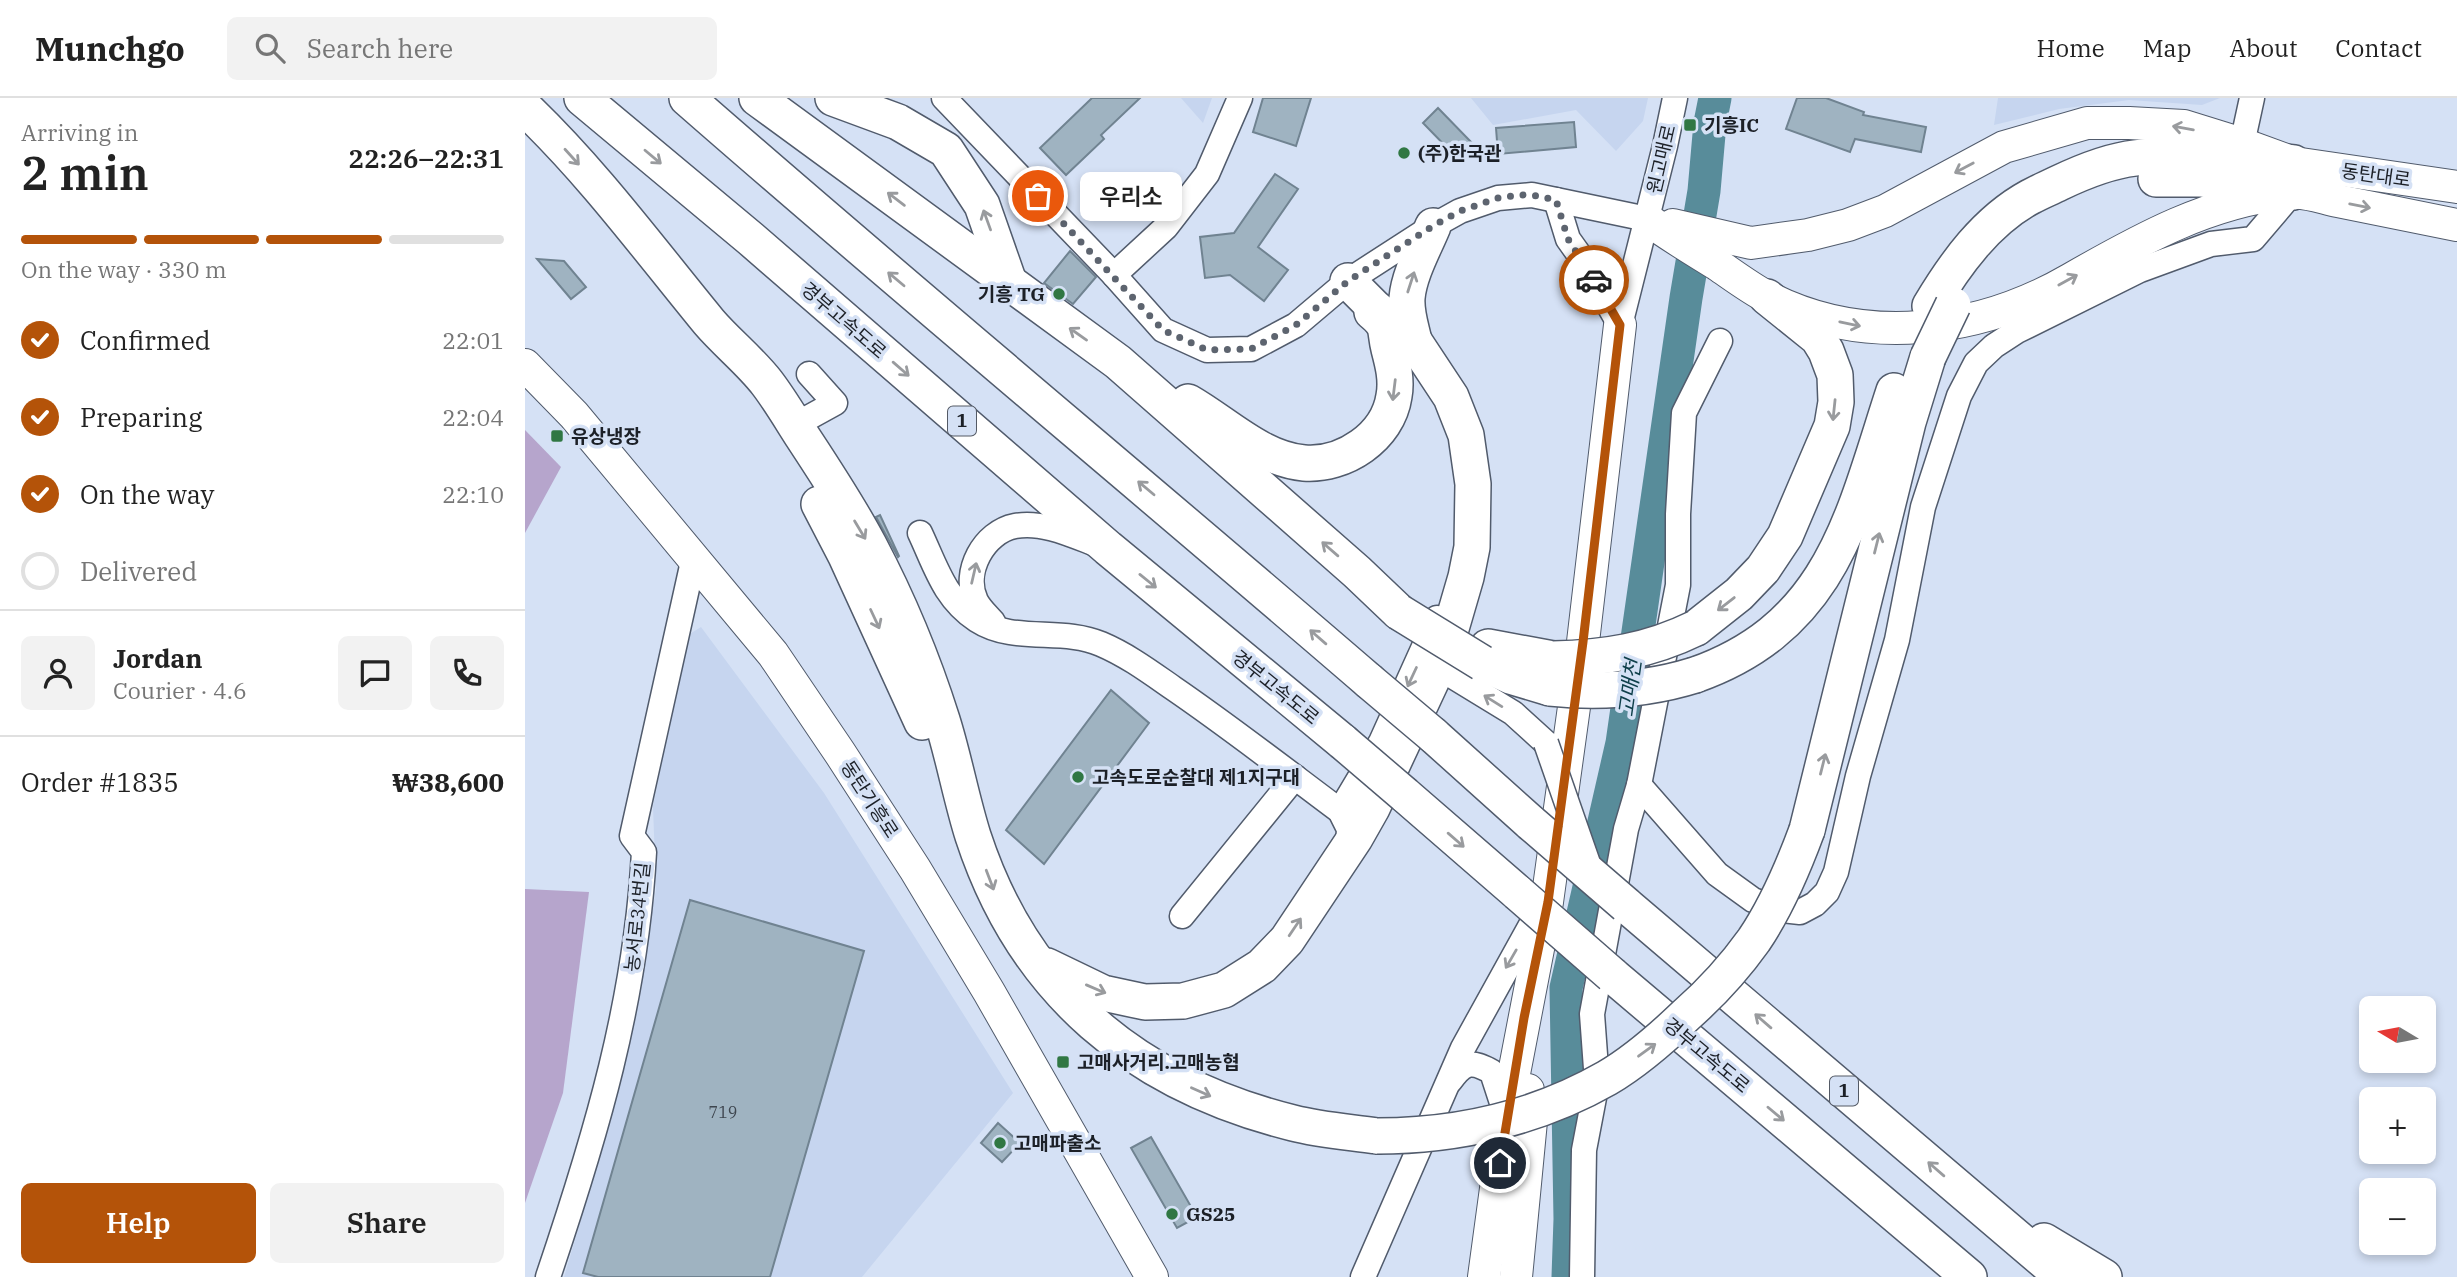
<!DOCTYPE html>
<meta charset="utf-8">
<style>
:root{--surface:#fff;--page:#f2f2f2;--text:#222;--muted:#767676;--line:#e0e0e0;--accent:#b45309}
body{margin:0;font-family:"IBM Plex Serif","Noto Sans KR",serif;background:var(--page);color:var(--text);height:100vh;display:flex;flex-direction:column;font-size:26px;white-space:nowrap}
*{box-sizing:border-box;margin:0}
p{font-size:23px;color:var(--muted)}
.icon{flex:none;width:38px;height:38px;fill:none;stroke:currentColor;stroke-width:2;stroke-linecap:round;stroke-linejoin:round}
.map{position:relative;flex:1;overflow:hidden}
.panel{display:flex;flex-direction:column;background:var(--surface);width:525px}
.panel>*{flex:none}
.needle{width:46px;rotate:280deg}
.fabs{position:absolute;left:1834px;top:898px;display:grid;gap:14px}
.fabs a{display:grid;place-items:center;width:77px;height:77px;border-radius:10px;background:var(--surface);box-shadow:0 4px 10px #0003;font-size:35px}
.pin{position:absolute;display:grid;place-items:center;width:60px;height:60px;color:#fff;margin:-30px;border:4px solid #fff;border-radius:50%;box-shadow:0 2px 7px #0007}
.courier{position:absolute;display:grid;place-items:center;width:70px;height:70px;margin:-35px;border:5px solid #b45309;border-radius:50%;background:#fff;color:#222;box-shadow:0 2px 9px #0007}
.bubble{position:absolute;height:49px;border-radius:10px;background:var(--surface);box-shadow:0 4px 10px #0003;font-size:23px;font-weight:600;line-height:49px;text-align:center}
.headline em{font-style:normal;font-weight:600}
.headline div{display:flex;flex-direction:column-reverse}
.headline{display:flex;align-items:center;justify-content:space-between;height:119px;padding:0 21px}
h1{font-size:46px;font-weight:600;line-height:52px}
.bar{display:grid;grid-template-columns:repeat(4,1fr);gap:10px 7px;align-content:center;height:84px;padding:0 21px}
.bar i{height:9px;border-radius:5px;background:var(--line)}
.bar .selected{background:var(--accent)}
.bar p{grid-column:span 4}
.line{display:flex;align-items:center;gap:18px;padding:0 21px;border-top:2px solid var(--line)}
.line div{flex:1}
.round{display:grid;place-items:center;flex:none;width:74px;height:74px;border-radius:10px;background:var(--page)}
ol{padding:0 21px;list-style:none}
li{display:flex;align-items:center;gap:21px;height:77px}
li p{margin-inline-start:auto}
li .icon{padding:7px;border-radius:50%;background:var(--accent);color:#fff;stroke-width:4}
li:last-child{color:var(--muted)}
li i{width:38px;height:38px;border:4px solid var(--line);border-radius:50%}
.cta{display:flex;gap:14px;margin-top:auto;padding:14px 21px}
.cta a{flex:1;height:80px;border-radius:10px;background:var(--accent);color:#fff;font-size:28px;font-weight:600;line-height:80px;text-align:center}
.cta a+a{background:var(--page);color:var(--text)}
header{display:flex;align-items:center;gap:42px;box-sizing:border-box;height:98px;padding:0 35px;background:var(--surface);border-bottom:2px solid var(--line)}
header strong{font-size:33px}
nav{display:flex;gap:38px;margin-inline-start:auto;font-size:24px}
.search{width:490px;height:63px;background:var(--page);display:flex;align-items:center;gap:18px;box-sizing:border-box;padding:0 24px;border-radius:10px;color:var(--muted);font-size:26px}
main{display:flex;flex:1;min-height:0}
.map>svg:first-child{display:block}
</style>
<header>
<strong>Munchgo</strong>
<div class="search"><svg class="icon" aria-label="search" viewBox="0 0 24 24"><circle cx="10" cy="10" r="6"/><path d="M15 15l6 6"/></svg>Search here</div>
<nav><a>Home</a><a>Map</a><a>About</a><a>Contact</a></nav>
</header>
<main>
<section class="panel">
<div class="headline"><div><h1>2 min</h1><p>Arriving in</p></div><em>22:26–22:31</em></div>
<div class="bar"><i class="selected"></i><i class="selected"></i><i class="selected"></i><i></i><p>On the way · 330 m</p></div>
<ol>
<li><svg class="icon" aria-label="check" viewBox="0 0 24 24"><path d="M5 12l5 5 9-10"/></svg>Confirmed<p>22:01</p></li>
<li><svg class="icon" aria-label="check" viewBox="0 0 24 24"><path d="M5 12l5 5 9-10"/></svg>Preparing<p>22:04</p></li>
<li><svg class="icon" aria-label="check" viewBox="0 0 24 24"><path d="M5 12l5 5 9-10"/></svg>On the way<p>22:10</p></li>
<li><i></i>Delivered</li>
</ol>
<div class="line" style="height:126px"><a class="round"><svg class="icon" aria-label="person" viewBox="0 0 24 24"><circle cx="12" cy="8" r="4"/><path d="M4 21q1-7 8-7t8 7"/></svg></a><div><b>Jordan</b><p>Courier · 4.6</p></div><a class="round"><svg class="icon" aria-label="chat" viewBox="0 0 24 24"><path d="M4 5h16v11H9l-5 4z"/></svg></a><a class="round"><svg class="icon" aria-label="phone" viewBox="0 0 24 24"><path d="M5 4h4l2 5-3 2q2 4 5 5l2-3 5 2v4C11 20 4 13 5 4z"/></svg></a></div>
<div class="line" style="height:91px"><div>Order #1835</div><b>₩38,600</b></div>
<div class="cta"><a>Help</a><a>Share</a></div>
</section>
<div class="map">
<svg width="1932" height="1179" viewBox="0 0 1932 1179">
<rect width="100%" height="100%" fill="#d5e1f5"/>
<g fill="#c6d5ef">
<polygon points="656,0 687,0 678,25"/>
<polygon points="946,0 1123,0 1118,23 1091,53 1051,12 968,27"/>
<polygon points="1473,0 1695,0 1677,7 1604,2 1534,11 1469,27"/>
<polygon points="176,529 299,695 488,995 337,1179 39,1179 85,1024 131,792 128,708 163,537"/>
</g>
<g fill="#b6a5cc">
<polygon points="0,332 36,369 0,435"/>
<polygon points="0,791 64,794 38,995 0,1105"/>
</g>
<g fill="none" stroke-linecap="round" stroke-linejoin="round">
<polyline stroke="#588c9a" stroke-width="33" points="1043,1179 1045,1121 1041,890 1097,645 1161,200 1179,93 1185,25 1190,0"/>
</g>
<g fill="#9fb3c1" stroke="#708391" stroke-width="2">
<polygon points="567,0 615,0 576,37 579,41 541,77 515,50"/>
<polygon points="738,0 786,0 771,48 728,34"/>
<polygon points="1272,0 1301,0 1339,14 1338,17 1401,29 1396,54 1330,41 1325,54 1261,31"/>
<polygon points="913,10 949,47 934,62 898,25"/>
<polygon points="1049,24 1051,49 973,56 971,30"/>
<polygon points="750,76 773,91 733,149 763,172 739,203 705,177 680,180 675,139 709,135"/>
<polygon points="545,153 571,179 548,206 519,185"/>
<polygon points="12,161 39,163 61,189 46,201"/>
<polygon points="355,417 374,458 373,459 351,419"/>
<polygon points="586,592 624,625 519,766 481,732"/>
<polygon points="165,802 339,853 245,1179 73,1179 58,1175"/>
<polygon points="473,1025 495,1045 477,1064 456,1045"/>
<polygon points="626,1039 672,1119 652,1130 606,1050"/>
</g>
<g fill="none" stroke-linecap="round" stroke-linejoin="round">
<g stroke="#515b6c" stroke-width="27">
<g id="minor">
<polyline points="419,0 589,177 638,232 682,252 726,251 771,227 823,183 908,128 935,113 973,100 1007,97 1122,121"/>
<polyline points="1717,46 1727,0"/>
<polyline points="1031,102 1043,141 1058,162 1095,227"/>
<polyline points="589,177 641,129 682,76 715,0"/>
<polyline points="1095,227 1140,48 1150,0"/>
<polyline points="270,327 310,305 284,276"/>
<path d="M 395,435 C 411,469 419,500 452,522 C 489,546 537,529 576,546 C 602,557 625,574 648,590 C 705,629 760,672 815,713 L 824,731 L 823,750"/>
<path d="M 468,524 C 463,518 455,511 451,503 C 437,474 459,434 490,428 C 516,423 545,436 568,445"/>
<polyline points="918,558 929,579 988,615 1021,645"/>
<polyline points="1114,687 1192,776 1228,802 1257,812 1275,814 1290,806 1302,794 1311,774 1333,678 1372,542 1398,409 1434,298 1451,265 1469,248 1492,233 1615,172 1686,146 1728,141 1768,94"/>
<polyline points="815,713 856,644 912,520"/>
<polyline points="657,818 770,679"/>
<path d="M 925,983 C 939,964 946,962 967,974 L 981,1017"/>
<path d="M 23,1179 C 71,1037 111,904 119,754 L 107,738 L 169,459"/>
<polyline points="838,1179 938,950 1006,827 1017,812"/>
<polyline points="1057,1179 1059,1052 1072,984 1067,916 1101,731 1114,687 1153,487 1153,416 1159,315 1195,243"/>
</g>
</g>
<g stroke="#515b6c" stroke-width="34">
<g id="major">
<path d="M 1122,121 C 1145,138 1169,152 1193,167 C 1209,178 1225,190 1242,199 C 1339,249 1453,235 1546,181 C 1614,142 1686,102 1766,95 C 1780,93 1798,100 1813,103 C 1852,111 1892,119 1932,127"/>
<polyline points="1148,127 1226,145 1283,137 1323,127 1360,113 1479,49 1562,25 1604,25 1659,28 1717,46 1769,65 1932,89"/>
<polyline points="0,267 49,317 248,556 315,655 390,771 464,894 627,1179"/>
<polyline points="959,1179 981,1017 1022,804 1058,544 1095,227"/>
<polyline points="991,1179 1006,1023 1003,992"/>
</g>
</g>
<g stroke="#515b6c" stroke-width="38">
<g id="highway">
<polyline points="57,0 226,141 583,450 818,644"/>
<path d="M 162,0 C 387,197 618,388 844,583"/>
<polyline points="232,0 593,264 832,474 874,514"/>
<polyline points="308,0 373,24 421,52 457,107 485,187"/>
<path d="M 0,10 C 68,75 124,151 184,224 C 202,245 225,263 242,285 C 255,302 266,321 277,338 C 300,373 324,409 344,447 C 373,502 398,562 417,622 C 429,660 436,700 448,738 C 499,894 611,986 768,1025 C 795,1032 824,1034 852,1038"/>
<polyline points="1631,81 1676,81 1768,94"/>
<path d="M 1405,208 C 1430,166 1461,123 1505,99 C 1514,94 1524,90 1534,85 C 1557,74 1584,63 1610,60 C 1663,53 1716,59 1769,65"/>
<path d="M 889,243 C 886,229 881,215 882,200 C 884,176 899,150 908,128"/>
<path d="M 663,304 C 700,325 735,361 779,365 C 819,368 863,339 869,298 C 872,282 868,266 864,251 C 859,231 865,229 847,214"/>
<polyline points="294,406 321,458 397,624"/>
<polyline points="1171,530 1214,496 1238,471 1260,438 1307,328 1311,304 1310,277 1301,253 1293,240 1242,199"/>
<polyline points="963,549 1028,561"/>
<polyline points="957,565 985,578 1025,590"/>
<path d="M 1170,577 C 1308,528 1328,418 1369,293"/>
<polyline points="908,637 1006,725"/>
<polyline points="880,697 993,795"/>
<polyline points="1282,732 1383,324 1403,259"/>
<polyline points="1101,807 1538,1179"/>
<polyline points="522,868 578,895 620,904 658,903 699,892 737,868 762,842 830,740 847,710 918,558 941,479 947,449 948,386 941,337 926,299 889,243 849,209 823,183"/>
<polyline points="1087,877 1444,1179"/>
<polyline points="1519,1143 1579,1179"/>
</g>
</g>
<use href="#minor" stroke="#fff" stroke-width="24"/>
<use href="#major" stroke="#fff" stroke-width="32"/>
<use href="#highway" stroke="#fff" stroke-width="35"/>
<g stroke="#515b6c" stroke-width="27" stroke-linecap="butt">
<polyline id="minor-bridge" points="1021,645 1066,774"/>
</g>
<g stroke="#515b6c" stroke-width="38" stroke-linecap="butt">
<g id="highway-bridge">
<polyline points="1403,259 1428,207"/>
<polyline points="874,514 957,565"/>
<path d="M 1028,561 C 1080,560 1124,553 1171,530"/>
<polyline points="844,583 908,637"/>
<path d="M 1025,590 C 1075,595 1122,592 1170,577"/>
<polyline points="818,644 880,697"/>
<polyline points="1006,725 1101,807"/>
<polyline points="993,795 1087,877"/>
<path d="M 852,1038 C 932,1038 1012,1020 1082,980 C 1111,963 1137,940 1161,917 C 1186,895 1209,870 1229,842 C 1252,808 1268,770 1282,732"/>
</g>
</g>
<use href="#minor-bridge" stroke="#fff" stroke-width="24"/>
<use href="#highway-bridge" stroke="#fff" stroke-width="35"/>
</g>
<defs><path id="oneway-shaft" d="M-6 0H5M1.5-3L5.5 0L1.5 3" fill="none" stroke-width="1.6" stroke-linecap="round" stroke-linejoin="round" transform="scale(1.75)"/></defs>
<g stroke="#999b9e">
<use href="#oneway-shaft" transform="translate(1658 30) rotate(-170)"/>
<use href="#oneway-shaft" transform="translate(47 59) rotate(48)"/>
<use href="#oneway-shaft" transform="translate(128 59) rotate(40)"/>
<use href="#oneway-shaft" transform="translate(1439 70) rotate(152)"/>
<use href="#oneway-shaft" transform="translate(371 101) rotate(-143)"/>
<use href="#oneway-shaft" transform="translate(1835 108) rotate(11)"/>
<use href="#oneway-shaft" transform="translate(462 122) rotate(-110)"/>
<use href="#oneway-shaft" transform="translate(371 181) rotate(-140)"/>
<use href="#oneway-shaft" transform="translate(1543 182) rotate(-29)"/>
<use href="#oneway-shaft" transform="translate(886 184) rotate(-72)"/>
<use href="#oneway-shaft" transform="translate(1325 226) rotate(12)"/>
<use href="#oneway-shaft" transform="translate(553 236) rotate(-145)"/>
<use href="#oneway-shaft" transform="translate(376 271) rotate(41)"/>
<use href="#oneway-shaft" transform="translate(869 292) rotate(97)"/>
<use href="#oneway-shaft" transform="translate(1309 312) rotate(96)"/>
<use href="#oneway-shaft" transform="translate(621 390) rotate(-140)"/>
<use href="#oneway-shaft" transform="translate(335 432) rotate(59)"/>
<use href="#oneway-shaft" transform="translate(1352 445) rotate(-76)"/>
<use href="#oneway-shaft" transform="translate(805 451) rotate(-139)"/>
<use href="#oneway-shaft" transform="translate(449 475) rotate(-77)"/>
<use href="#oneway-shaft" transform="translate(623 483) rotate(39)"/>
<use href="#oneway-shaft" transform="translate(1201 506) rotate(142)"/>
<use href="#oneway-shaft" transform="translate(350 521) rotate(65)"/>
<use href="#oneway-shaft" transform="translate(793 539) rotate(-139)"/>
<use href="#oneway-shaft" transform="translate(887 579) rotate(115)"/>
<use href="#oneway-shaft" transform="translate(968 603) rotate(-148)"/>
<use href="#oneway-shaft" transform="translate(1298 666) rotate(-76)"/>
<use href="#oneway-shaft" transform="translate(931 742) rotate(41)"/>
<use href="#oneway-shaft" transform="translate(465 782) rotate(69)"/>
<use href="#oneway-shaft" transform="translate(770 829) rotate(-56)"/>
<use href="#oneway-shaft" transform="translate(986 861) rotate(120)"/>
<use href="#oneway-shaft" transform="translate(571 891) rotate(23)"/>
<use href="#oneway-shaft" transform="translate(1238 923) rotate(-139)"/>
<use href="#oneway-shaft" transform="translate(1122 952) rotate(-36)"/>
<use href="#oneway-shaft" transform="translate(676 994) rotate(24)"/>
<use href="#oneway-shaft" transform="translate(1251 1016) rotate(40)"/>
<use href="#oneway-shaft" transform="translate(1411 1071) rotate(-139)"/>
</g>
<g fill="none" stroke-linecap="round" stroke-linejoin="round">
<polyline stroke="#5d646f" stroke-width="7" stroke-dasharray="0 12.6" points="513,98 638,232 682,252 726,251 771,227 823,183 908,128 935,113 973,100 993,97 1007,97 1031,102 1043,141 1069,182"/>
<polyline stroke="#b45309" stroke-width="9" points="975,1065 999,920 1023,804 1058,544 1095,227 1069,182"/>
</g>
<g fill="#307743" stroke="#d5e1f5" stroke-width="2.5">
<rect x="1158" y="20" width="14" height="14" rx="3.5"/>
<circle cx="879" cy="55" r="7"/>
<circle cx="534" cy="196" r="7"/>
<rect x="25" y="331" width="14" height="14" rx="3.5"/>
<circle cx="553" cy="679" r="7"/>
<rect x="531" y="957" width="14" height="14" rx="3.5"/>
<circle cx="475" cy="1045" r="7"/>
<circle cx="647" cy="1116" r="7"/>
</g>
<g text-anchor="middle" stroke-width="7" stroke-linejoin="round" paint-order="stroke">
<g font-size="16" fill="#3d454e">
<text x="198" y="1020">719</text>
</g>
<g fill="#d5e1f5" stroke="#545a65" stroke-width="2">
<rect x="423" y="308.5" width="28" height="29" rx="5"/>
<rect x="1305" y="978.5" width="28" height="29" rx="5"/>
</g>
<g font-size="18" font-weight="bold" fill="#1c2027">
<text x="437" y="329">1</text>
<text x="1319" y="999">1</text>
</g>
<g font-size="19" font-weight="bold" fill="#1c2027" stroke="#d5e1f5" text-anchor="start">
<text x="1179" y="34">기흥IC</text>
<text x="893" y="62">(주)한국관</text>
<text x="520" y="203" text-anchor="end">기흥 TG</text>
<text x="46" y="345">유상냉장</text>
<text x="567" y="686">고속도로순찰대 제1지구대</text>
<text x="552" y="971">고매사거리.고매농협</text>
<text x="489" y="1052">고매파출소</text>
<text x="661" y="1123">GS25</text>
</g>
<g font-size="19" fill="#1c2027" stroke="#d5e1f5">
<text transform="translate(1136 61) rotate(-77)" y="7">원고매로</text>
<text transform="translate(1851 77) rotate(8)" y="7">동탄대로</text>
<text transform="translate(319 222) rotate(41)" y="7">경부고속도로</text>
<text transform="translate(751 589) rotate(39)" y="7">경부고속도로</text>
<text transform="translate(345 701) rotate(57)" y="7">동탄기흥로</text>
<text transform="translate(112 819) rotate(-84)" y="7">농서로34번길</text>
<text transform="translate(1182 957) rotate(40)" y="7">경부고속도로</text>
</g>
<g font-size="21" font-style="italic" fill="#10404b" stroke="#d5e1f5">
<text transform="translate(1105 590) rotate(-82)" y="7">고매천</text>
</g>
</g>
</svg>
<div class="fabs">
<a><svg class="needle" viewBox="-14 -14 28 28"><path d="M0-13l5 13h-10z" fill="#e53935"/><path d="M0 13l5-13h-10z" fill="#767676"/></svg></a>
<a>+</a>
<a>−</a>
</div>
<div class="pin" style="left:513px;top:98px;background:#ea580c"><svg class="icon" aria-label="bag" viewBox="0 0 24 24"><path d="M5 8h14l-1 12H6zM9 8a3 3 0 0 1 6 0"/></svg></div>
<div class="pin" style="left:975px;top:1065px;background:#1f2937"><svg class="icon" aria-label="home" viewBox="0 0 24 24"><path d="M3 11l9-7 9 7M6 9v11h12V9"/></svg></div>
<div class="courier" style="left:1069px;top:182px"><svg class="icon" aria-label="car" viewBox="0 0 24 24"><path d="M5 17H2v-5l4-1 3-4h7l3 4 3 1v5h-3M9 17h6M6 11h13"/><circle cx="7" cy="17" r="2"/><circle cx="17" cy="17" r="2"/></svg></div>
<div class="bubble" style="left:555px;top:74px;width:102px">우리소</div>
</div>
</main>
